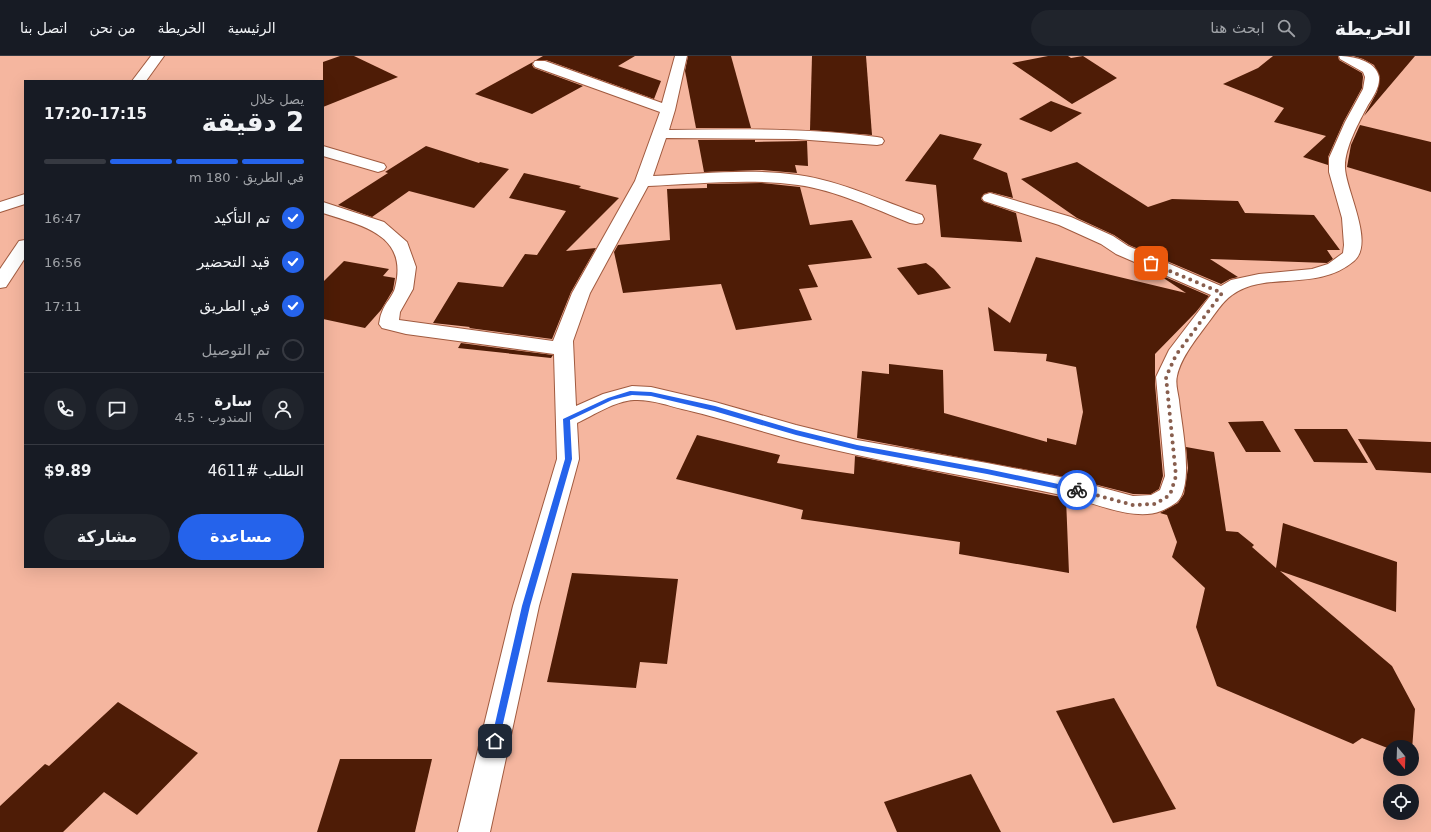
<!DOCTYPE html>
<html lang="ar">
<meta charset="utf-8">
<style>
:root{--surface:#171b24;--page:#20242c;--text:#f1f3f6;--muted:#9ea1a6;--line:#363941;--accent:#2563eb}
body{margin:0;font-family:"DejaVu Sans",Vazirmatn,sans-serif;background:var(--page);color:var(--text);direction:rtl;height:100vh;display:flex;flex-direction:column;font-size:15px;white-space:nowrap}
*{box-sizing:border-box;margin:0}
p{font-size:13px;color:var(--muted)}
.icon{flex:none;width:22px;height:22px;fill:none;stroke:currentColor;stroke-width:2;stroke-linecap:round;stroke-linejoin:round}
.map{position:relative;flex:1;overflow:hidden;direction:ltr}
.panel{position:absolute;left:24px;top:24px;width:300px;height:488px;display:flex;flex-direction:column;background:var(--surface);border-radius:0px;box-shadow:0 4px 16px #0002;direction:rtl}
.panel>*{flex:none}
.needle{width:26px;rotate:161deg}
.tools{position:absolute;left:1383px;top:684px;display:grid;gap:8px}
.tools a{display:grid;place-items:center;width:36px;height:36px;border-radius:50%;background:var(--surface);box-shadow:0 4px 16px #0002;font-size:20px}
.pin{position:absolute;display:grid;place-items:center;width:34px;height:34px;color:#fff;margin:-17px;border-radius:8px;box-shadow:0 2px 6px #0006}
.courier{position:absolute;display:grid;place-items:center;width:40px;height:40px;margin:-20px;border:3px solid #2563eb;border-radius:50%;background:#fff;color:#222;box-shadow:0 1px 5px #0007}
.overview em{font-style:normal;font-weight:700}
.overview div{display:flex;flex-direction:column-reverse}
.overview{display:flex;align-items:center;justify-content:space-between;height:68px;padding:0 20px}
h1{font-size:26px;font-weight:700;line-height:30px}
.bar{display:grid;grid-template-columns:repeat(4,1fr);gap:6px 4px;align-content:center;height:48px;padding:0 20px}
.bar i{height:5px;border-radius:3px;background:var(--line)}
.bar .current{background:var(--accent)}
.bar p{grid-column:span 4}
.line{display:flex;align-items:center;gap:10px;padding:0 20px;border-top:1px solid var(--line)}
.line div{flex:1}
.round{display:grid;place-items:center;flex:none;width:42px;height:42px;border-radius:21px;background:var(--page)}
ol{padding:0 20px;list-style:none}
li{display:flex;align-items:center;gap:12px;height:44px}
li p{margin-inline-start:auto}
li .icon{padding:4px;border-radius:50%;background:var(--accent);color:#fff;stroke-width:4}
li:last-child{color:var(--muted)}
li i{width:22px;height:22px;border:2px solid var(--line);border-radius:50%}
.action{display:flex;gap:8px;margin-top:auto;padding:8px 20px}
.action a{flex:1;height:46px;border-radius:24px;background:var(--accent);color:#fff;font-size:16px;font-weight:700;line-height:46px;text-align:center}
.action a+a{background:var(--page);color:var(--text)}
header{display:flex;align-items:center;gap:24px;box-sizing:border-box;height:56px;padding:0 20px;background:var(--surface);border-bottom:1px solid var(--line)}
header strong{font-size:19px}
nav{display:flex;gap:22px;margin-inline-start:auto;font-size:14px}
.search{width:280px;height:36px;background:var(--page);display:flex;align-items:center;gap:10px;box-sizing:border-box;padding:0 14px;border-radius:22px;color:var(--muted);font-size:15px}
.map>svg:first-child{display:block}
</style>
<header>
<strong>الخريطة</strong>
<div class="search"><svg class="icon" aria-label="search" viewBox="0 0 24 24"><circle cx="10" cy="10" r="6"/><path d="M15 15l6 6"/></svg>ابحث هنا</div>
<nav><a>الرئيسية</a><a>الخريطة</a><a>من نحن</a><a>اتصل بنا</a></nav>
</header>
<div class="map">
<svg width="1431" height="776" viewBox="0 0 1431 776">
<rect width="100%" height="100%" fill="#f5b69f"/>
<g fill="#4e1c06">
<polygon points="340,0 354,0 398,21 323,51 323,6"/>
<polygon points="543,0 635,0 618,10 661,25 654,43 546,4 536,4"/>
<polygon points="688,0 731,0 751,72 696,72 685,15"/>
<polygon points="812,0 866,0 872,79 810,74"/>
<polygon points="1048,0 1068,0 1071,2 1083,0 1117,22 1072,48 1012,7"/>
<polygon points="1273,0 1338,0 1339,4 1362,17 1363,21 1362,32 1344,65 1328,101 1328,109 1303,101 1326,80 1274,66 1284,52 1223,28 1258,12"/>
<polygon points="1353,0 1415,0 1364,60 1377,36 1380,21 1374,9 1363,3"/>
<polygon points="533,6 532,9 534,12 583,30 532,58 475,38"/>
<polygon points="1051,45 1082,57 1051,76 1019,63"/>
<polygon points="1360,69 1431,86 1431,136 1347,111 1351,89"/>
<polygon points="940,78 982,88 973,103 1007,117 1013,142 990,136 984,138 981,143 984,146 1016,157 1022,186 941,181 936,129 905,125"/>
<polygon points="698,84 755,84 755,86 807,85 808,110 795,109 797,117 762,114 704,116"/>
<polygon points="426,90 479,107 480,106 509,113 474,152 409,135 372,161 338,149 388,117 385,116"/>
<polygon points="1077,106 1148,151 1172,143 1238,145 1245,157 1314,159 1340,194 1327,194 1333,203 1327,207 1210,203 1238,221 1230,223 1221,228 1129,189 1114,179 1077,162 1021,123"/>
<polygon points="524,117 581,130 579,132 619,142 566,195 596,192 571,236 552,283 469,272 470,271 433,267 458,226 503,231 525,198 537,199 566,155 509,142"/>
<polygon points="761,127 800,131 810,169 852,164 872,202 808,209 818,231 799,233 812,264 736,274 721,228 623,237 614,196 618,189 670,184 667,133 707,132 707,128"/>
<polygon points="1036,201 1186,237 1156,217 1209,240 1196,256 1155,298 1155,328 1163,420 1159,433 1151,438 1133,438 1070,422 857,382 862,315 889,318 889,308 943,314 944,357 1047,386 1047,382 1076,389 1083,356 1076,311 1046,305 1047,298 994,295 988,251 1010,267"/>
<polygon points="344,205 389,213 383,220 395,222 393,234 381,254 365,272 323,263 323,226"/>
<polygon points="926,207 934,213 951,232 918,239 897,212"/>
<polygon points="461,287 553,299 551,302 458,292"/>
<polygon points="1263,365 1281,396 1246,396 1228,366"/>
<polygon points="1294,373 1347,373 1368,407 1314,406"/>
<polygon points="697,379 780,399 777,407 854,418 855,400 1066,442 1069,517 959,498 960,486 801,463 803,454 676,423"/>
<polygon points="1358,383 1431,386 1431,417 1376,414"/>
<polygon points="1186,391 1214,396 1226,475 1238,476 1254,489 1252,491 1276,512 1283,467 1397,506 1396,556 1280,515 1392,610 1415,653 1412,694 1412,691 1390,691 1390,693 1362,682 1353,688 1217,630 1196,571 1205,532 1172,501 1177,486 1167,459 1160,457 1178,447 1184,438 1188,412"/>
<polygon points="572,517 678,523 667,608 640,606 636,632 547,626"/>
<polygon points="1114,642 1176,753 1113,767 1056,655"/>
<polygon points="118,646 198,697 137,759 104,736 63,776 0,776 0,750 45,708 49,710"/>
<polygon points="340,703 432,703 415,776 317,776"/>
<polygon points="971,718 1001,776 897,776 884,746"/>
</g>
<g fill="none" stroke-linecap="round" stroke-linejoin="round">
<g stroke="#a05a3f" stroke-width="2">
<g id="minor">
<polygon points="151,0 164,0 146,25 132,25"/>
<path d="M 675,0 L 687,0 L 675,54 L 669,74 C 738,73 808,72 877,81 L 882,82 L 884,85 L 882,88 L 877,89 L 796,83 L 666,82 L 653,120 C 699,118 752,112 798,119 C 841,125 882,145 922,159 L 924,163 L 922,167 L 916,168 L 910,167 C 875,153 835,134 798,129 C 750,122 696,128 648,130 L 590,237 L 573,285 L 576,350 L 603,338 L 632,330 L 651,331 L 715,346 L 796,369 L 857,384 L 987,407 L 1070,423 L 1133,440 L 1151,439 L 1160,434 L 1165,420 L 1156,321 L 1169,294 L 1211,239 L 1116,198 L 1101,188 L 1059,169 L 984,145 L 982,142 L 984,139 L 990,137 L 1071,161 L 1113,180 L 1128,190 L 1221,230 L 1231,224 L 1259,218 L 1312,213 L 1328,208 L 1343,197 L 1344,189 L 1342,162 L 1329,116 L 1329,102 L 1345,66 L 1363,33 L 1365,21 L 1363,16 L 1340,3 L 1339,0 C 1351,0 1376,4 1379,21 C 1380,31 1373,41 1368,49 C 1359,66 1344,93 1345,112 C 1346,135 1375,187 1354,205 C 1316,237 1266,214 1232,239 C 1222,246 1215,258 1208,267 C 1197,282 1181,301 1177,320 C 1175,327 1178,337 1179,344 C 1181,367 1195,429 1177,446 C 1173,449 1166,453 1161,455 C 1134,466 1093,446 1066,440 C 977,421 888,408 801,386 C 761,376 722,362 682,353 C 667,349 650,343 634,344 C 615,345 594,359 577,367 L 579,403 L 539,550 L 490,776 L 458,776 L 513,550 L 557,403 L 554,298 L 406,278 L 382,272 L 379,268 C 380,264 380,260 382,256 C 385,247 393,240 395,232 C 409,178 362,170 323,157 L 323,146 L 384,166 L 407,186 L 416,211 L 413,233 L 400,256 L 399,264 L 553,285 L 572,237 L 635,125 L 660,56 L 535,11 L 533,8 L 535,5 L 545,5 L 662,47 Z"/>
<polygon points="323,90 384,108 386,111 384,114 378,116 323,100"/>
<polygon points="25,138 25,148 0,156 0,146"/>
<polygon points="25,184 25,202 6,231 0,232 0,213 19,185"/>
</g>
</g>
<use href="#minor" fill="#fff" fill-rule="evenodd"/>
</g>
<polygon fill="#2563eb" points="630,335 651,336 715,350 796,374 857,389 987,413 1077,432 1081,434 1077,437 987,418 857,394 796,379 714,355 651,340 632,339 612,344 570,364 572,403 530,550 499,685 498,688 495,689 492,688 491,685 522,550 565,403 563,363 608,342"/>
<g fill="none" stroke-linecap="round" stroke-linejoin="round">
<polyline stroke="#885e4e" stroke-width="4" stroke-dasharray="0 7.2" points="1077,434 1133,449 1155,448 1170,439 1176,420 1166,321 1176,299 1222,237 1151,207"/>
</g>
</svg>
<div class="tools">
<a><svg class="needle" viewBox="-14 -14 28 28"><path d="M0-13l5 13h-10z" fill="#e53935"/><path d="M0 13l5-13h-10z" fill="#9ea1a6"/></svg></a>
<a><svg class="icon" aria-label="locate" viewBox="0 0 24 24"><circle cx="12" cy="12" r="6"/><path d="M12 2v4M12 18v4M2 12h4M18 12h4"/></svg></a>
</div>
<div class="pin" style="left:1151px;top:207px;background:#ea580c"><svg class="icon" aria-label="bag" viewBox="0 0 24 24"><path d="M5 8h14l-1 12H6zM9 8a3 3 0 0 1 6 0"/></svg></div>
<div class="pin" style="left:495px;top:685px;background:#1f2937"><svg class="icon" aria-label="home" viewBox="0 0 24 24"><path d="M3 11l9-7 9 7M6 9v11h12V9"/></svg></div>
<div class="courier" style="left:1077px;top:434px"><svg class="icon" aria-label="bike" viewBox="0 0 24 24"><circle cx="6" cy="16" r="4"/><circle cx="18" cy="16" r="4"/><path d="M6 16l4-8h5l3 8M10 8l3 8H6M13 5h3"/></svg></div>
<section class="panel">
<div class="overview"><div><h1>2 دقيقة</h1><p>يصل خلال</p></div><em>17:15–17:20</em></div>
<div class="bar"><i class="current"></i><i class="current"></i><i class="current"></i><i></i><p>في الطريق · 180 m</p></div>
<ol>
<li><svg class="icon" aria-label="check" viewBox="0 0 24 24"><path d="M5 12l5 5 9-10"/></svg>تم التأكيد<p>16:47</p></li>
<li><svg class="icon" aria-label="check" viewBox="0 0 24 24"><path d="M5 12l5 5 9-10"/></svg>قيد التحضير<p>16:56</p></li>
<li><svg class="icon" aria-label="check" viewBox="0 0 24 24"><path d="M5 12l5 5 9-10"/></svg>في الطريق<p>17:11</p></li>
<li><i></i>تم التوصيل</li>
</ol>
<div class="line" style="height:72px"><a class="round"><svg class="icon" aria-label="person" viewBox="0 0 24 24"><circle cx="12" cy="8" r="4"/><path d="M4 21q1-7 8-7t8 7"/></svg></a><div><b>سارة</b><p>المندوب · 4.5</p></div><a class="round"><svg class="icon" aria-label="chat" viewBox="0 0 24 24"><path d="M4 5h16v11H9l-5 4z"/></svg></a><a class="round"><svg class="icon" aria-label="phone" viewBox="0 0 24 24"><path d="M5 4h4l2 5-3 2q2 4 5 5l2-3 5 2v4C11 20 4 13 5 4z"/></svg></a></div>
<div class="line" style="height:52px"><div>الطلب #4611</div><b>$9.89</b></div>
<div class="action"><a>مساعدة</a><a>مشاركة</a></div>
</section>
</div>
